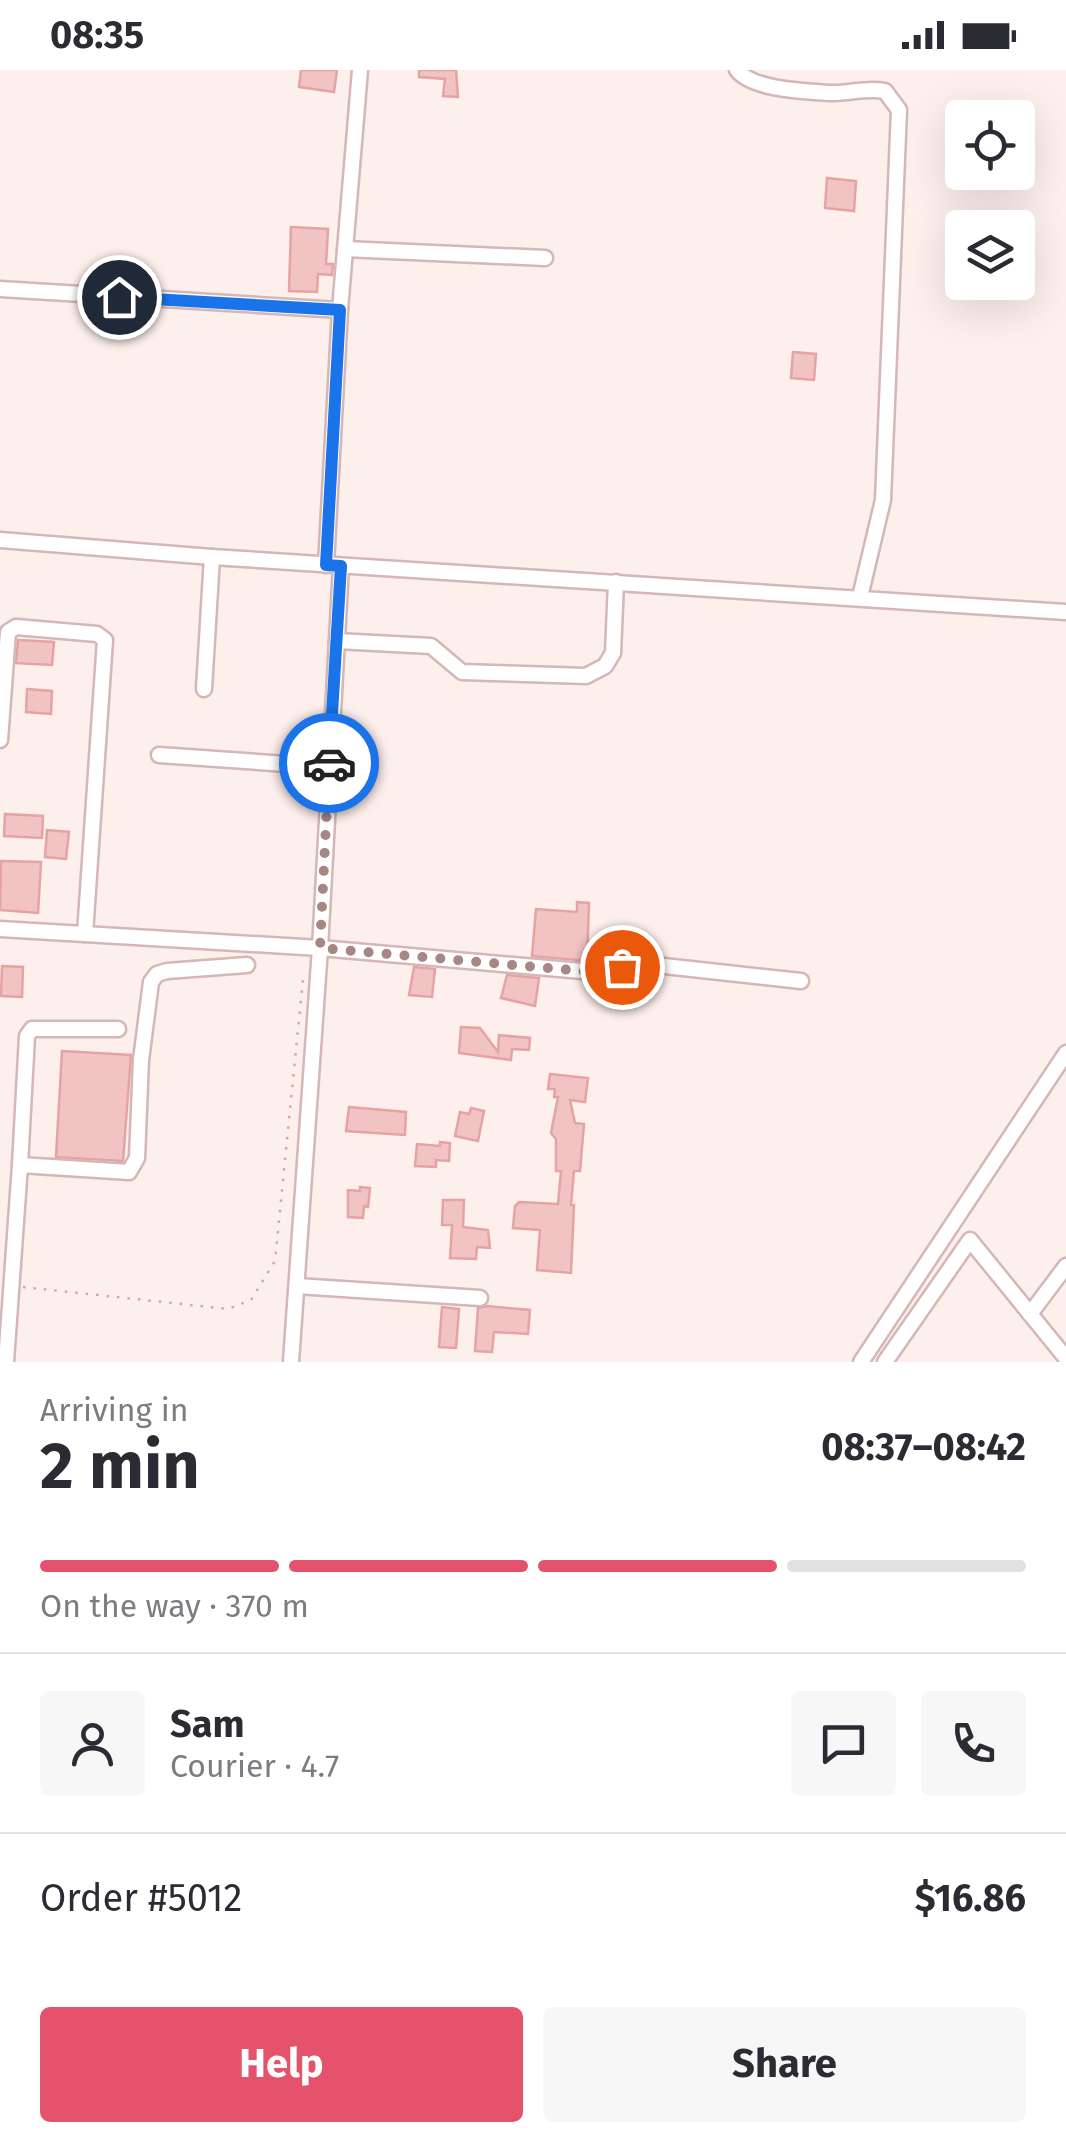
<!DOCTYPE html>
<meta charset="utf-8">
<style>
:root{--surface:#fff;--page:#f7f7f7;--text:#2b2b33;--muted:#7c7c81;--line:#e1e1e2;--accent:#e5526b}
body{margin:0;font-family:"Fira Sans",sans-serif;background:var(--page);color:var(--text);height:100vh;display:flex;flex-direction:column;font-size:38px;white-space:nowrap}
*{box-sizing:border-box;margin:0}
p{font-size:32px;color:var(--muted)}
.icon{flex:none;width:55px;height:55px;fill:none;stroke:currentColor;stroke-width:2;stroke-linecap:round;stroke-linejoin:round}
.map{position:relative;height:1292px;overflow:hidden}
.drawer{display:flex;flex-direction:column;background:var(--surface);flex:1}
.drawer>*{flex:none}
.fabs{position:absolute;left:945px;top:30px;display:grid;gap:20px}
.fabs a{display:grid;place-items:center;width:90px;height:90px;border-radius:10px;background:var(--surface);box-shadow:0 10px 40px #0002;font-size:50px}
.pin{position:absolute;display:grid;place-items:center;width:85px;height:85px;color:#fff;margin:-42px;border:5px solid #fff;border-radius:50%;box-shadow:0 2px 10px #0007}
.courier{position:absolute;display:grid;place-items:center;width:100px;height:100px;margin:-50px;border:8px solid #1a73e8;border-radius:50%;background:#fff;color:#222;box-shadow:0 2px 12px #0007}
.head em{font-style:normal;font-weight:700}
.head div{display:flex;flex-direction:column-reverse}
.head{display:flex;align-items:center;justify-content:space-between;height:170px;padding:0 40px}
h1{font-size:65px;font-weight:700;line-height:75px}
.bar{display:grid;grid-template-columns:repeat(4,1fr);gap:15px 10px;align-content:center;height:120px;padding:0 40px}
.bar i{height:12px;border-radius:8px;background:var(--line)}
.bar .on{background:var(--accent)}
.bar p{grid-column:span 4}
.line{display:flex;align-items:center;gap:25px;padding:0 40px;border-top:2px solid var(--line)}
.line div{flex:1}
.round{display:grid;place-items:center;flex:none;width:105px;height:105px;border-radius:10px;background:var(--page)}
.button{display:flex;gap:20px;margin-top:auto;padding:20px 40px}
.button a{flex:1;height:115px;border-radius:10px;background:var(--accent);color:#fff;font-size:40px;font-weight:700;line-height:115px;text-align:center}
.button a+a{background:var(--page);color:var(--text)}
.status{display:flex;justify-content:space-between;align-items:center;height:70px;padding:0 50px;background:var(--surface);direction:ltr}
.status svg{height:28px;fill:currentColor}
.map>svg:first-child{display:block}
</style>
<div class="status"><b>08:35</b><svg viewBox="0 0 49 12"><path d="M0 12V9h3v3zM5 12V6h3v6zM10 12V3h3v9zM15 12V0h3v12zM26 1h20v11H26zM47 4h2v5h-2z"/></svg></div>
<div class="map">
<svg width="1066" height="1292" viewBox="0 0 1066 1292">
<rect width="100%" height="100%" fill="#fdefeb"/>
<g fill="#f2c3c3" stroke="#e5a3a4" stroke-width="2.5">
<polygon points="301,0 337,0 334,22 299,17"/>
<polygon points="419,0 456,0 458,27 443,26 445,9 419,7"/>
<polygon points="827,108 856,111 854,141 825,138"/>
<polygon points="291,157 328,159 326,194 333,194 332,205 318,204 317,222 289,221"/>
<polygon points="793,282 816,284 814,310 791,308"/>
<polygon points="18,570 54,572 52,595 16,593"/>
<polygon points="27,619 52,621 51,644 26,642"/>
<polygon points="5,744 43,746 42,768 4,766"/>
<polygon points="47,760 69,762 66,789 45,787"/>
<polygon points="1,791 41,792 38,843 0,840"/>
<polygon points="577,832 589,833 587,891 532,886 536,839 577,842"/>
<polygon points="2,896 23,897 22,927 1,926"/>
<polygon points="414,897 435,899 432,927 409,925"/>
<polygon points="507,905 539,908 535,936 501,928"/>
<polygon points="461,957 480,958 498,982 499,965 530,968 529,980 512,979 511,990 459,983"/>
<polygon points="62,981 131,985 123,1091 56,1087"/>
<polygon points="550,1004 588,1008 585,1032 570,1030 575,1053 584,1054 580,1101 574,1101 571,1135 574,1135 571,1203 537,1200 540,1160 513,1158 515,1136 519,1132 558,1134 561,1101 556,1101 556,1069 551,1063 558,1027 554,1027 555,1019 548,1019"/>
<polygon points="349,1037 406,1042 405,1065 346,1061"/>
<polygon points="471,1038 484,1041 478,1071 455,1066 460,1042 469,1044"/>
<polygon points="440,1072 450,1073 449,1091 436,1090 436,1097 415,1096 417,1074 440,1076"/>
<polygon points="360,1117 370,1118 368,1137 364,1136 363,1148 348,1147 348,1120 360,1121"/>
<polygon points="443,1130 464,1130 463,1157 488,1160 490,1178 477,1177 476,1189 450,1188 452,1155 442,1155"/>
<polygon points="487,1236 530,1240 528,1264 494,1262 492,1282 475,1281 478,1238"/>
<polygon points="442,1237 459,1239 456,1278 439,1277"/>
</g>
<g fill="none" stroke-linecap="round" stroke-linejoin="round">
<g stroke="#d4b7b6" stroke-width="19">
<g id="minor">
<path d="M 737,0 C 753,20 804,21 829,23 C 849,24 865,17 885,21 L 899,40 L 883,430 L 860,527"/>
<polyline points="345,179 545,188"/>
<polyline points="0,219 340,240"/>
<polyline points="0,470 212,487 1066,542"/>
<polyline points="326,495 340,240 360,0"/>
<polyline points="337,571 431,576 462,602 586,606 605,596 613,583 616,512"/>
<polyline points="204,619 212,487"/>
<polyline points="0,670 8,562 16,557 97,564 105,570 85,864"/>
<polyline points="159,685 329,697"/>
<polyline points="0,859 320,878 341,496"/>
<polyline points="20,1095 27,966 32,959 118,959"/>
<polyline points="297,1216 480,1228"/>
<polyline points="1030,1244 1066,1196"/>
<polyline points="6,1292 20,1095 129,1102 137,1088 141,990 151,912 157,904 167,901 247,895"/>
<polyline points="291,1292 320,878 593,902 637,893 801,911"/>
<polyline points="861,1292 1066,983"/>
<polyline points="885,1292 970,1170 1066,1288"/>
</g>
</g>
<polyline stroke="#d8a5a5" stroke-width="2.5" stroke-dasharray="2.5 8" stroke-linecap="butt" points="23,1217 228,1239 251,1230 275,1191 303,909"/>
<use href="#minor" stroke="#fff" stroke-width="14"/>
</g>
<g fill="none" stroke-linecap="round" stroke-linejoin="round">
<polyline stroke="#a78686" stroke-width="10" stroke-dasharray="0 18" points="329,693 320,878 593,902 622,897"/>
<polyline stroke="#1a73e8" stroke-width="12" points="119,227 340,240 326,495 341,496 329,693"/>
</g>
</svg>
<div class="fabs">
<a><svg class="icon" aria-label="locate" viewBox="0 0 24 24"><circle cx="12" cy="12" r="6"/><path d="M12 2v4M12 18v4M2 12h4M18 12h4"/></svg></a>
<a><svg class="icon" aria-label="layers" viewBox="0 0 24 24"><path d="M12 4l9 5-9 5-9-5zM3 14l9 5 9-5"/></svg></a>
</div>
<div class="pin" style="left:622px;top:897px;background:#ea580c"><svg class="icon" aria-label="bag" viewBox="0 0 24 24"><path d="M5 8h14l-1 12H6zM9 8a3 3 0 0 1 6 0"/></svg></div>
<div class="pin" style="left:119px;top:227px;background:#1f2937"><svg class="icon" aria-label="home" viewBox="0 0 24 24"><path d="M3 11l9-7 9 7M6 9v11h12V9"/></svg></div>
<div class="courier" style="left:329px;top:693px"><svg class="icon" aria-label="car" viewBox="0 0 24 24"><path d="M5 17H2v-5l4-1 3-4h7l3 4 3 1v5h-3M9 17h6M6 11h13"/><circle cx="7" cy="17" r="2"/><circle cx="17" cy="17" r="2"/></svg></div>
</div>
<section class="drawer">
<div class="head"><div><h1>2 min</h1><p>Arriving in</p></div><em>08:37–08:42</em></div>
<div class="bar"><i class="on"></i><i class="on"></i><i class="on"></i><i></i><p>On the way · 370 m</p></div>
<div class="line" style="height:180px"><a class="round"><svg class="icon" aria-label="person" viewBox="0 0 24 24"><circle cx="12" cy="8" r="4"/><path d="M4 21q1-7 8-7t8 7"/></svg></a><div><b>Sam</b><p>Courier · 4.7</p></div><a class="round"><svg class="icon" aria-label="chat" viewBox="0 0 24 24"><path d="M4 5h16v11H9l-5 4z"/></svg></a><a class="round"><svg class="icon" aria-label="phone" viewBox="0 0 24 24"><path d="M5 4h4l2 5-3 2q2 4 5 5l2-3 5 2v4C11 20 4 13 5 4z"/></svg></a></div>
<div class="line" style="height:130px"><div>Order #5012</div><b>$16.86</b></div>
<div class="button"><a>Help</a><a>Share</a></div>
</section>
